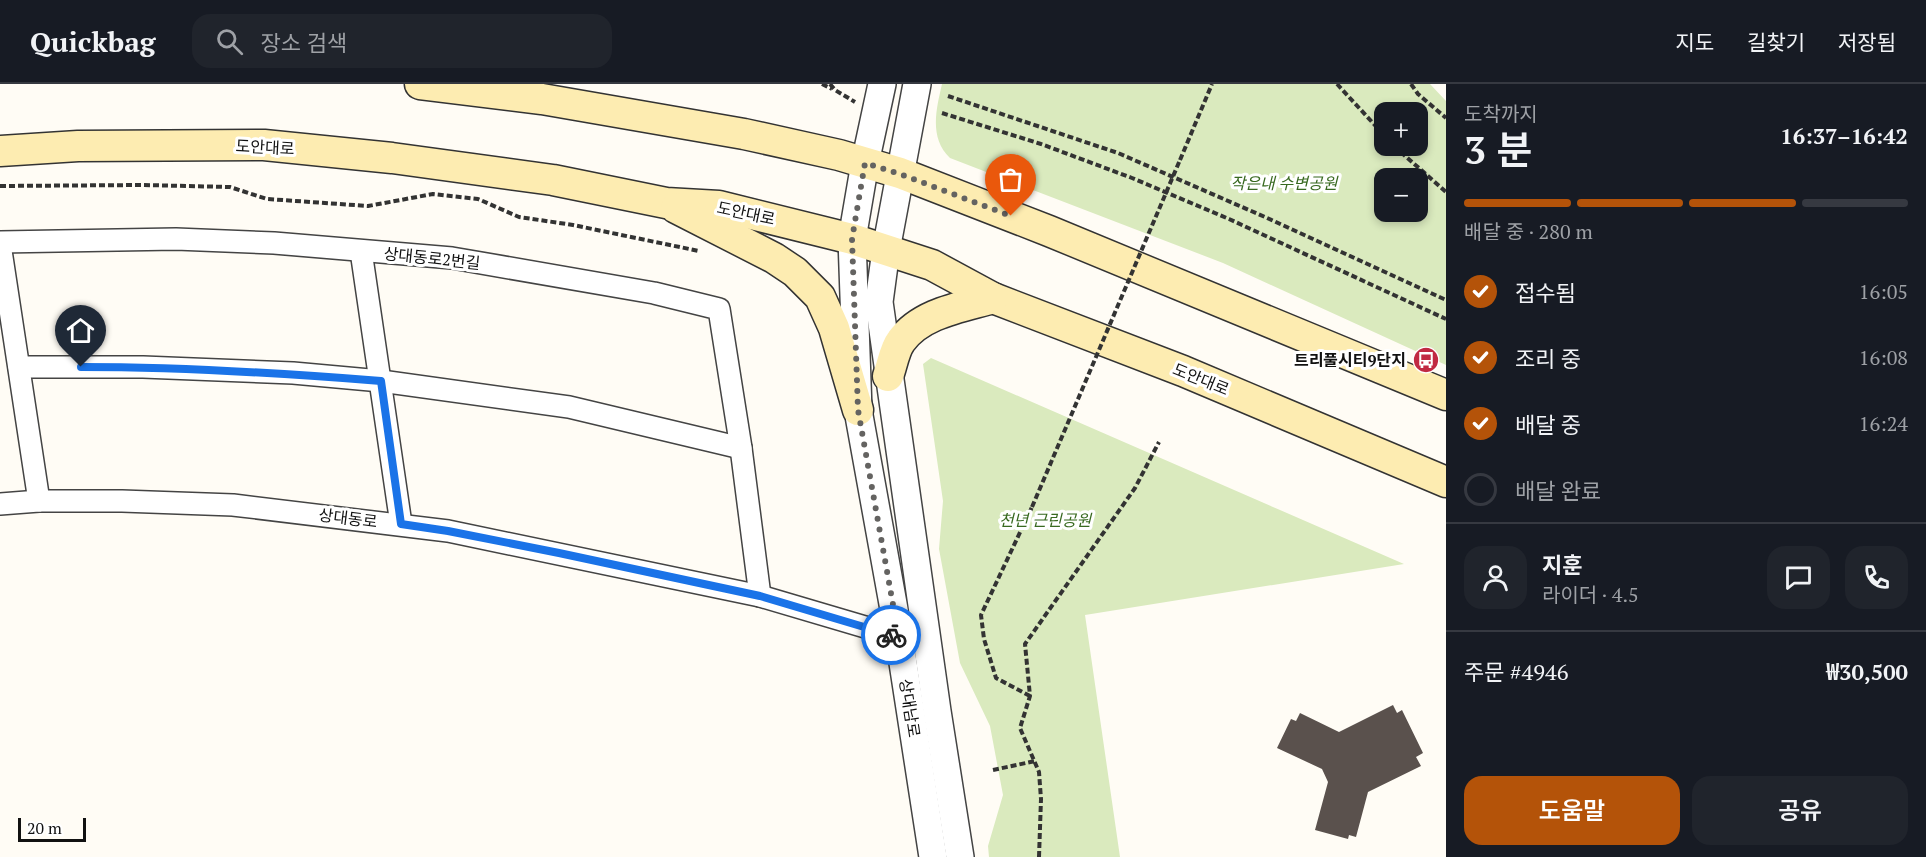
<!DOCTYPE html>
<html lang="ko">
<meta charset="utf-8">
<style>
:root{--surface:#171b24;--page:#20242c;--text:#f1f3f6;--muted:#9ea1a6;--line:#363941;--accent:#b45309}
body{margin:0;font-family:"PT Serif","Noto Sans KR",serif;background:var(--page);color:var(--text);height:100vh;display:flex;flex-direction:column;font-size:22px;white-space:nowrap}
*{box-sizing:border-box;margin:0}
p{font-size:20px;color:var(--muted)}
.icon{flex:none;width:33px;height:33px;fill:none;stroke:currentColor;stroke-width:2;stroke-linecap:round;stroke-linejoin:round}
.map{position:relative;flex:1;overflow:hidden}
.drawer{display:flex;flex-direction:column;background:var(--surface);width:480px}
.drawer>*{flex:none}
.buttons{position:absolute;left:1374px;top:18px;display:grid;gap:12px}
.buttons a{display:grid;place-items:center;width:54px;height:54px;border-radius:12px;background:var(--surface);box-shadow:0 3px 9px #0003;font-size:30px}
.scale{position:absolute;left:18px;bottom:15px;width:68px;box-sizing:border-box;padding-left:6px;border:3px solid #111;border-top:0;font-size:16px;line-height:21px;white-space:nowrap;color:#111;-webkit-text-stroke:4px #fff;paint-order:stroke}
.pin{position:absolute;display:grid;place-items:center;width:51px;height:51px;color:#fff;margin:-62px -26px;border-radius:50% 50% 50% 0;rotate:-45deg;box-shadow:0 0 6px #0007}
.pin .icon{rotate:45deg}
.courier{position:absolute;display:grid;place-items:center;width:60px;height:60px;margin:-30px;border:4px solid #1a73e8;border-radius:50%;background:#fff;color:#222;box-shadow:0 2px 8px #0007}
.headline em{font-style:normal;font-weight:600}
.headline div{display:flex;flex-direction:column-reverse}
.headline{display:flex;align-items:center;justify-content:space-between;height:102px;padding:0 18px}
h1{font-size:39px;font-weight:600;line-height:45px}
.bar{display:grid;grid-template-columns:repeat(4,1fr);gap:9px 6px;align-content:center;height:72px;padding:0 18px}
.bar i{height:8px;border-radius:4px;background:var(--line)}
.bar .on{background:var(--accent)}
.bar p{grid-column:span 4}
.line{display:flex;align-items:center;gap:15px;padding:0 18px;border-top:2px solid var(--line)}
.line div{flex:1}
.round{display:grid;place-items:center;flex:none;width:63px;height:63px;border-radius:18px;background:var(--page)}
ol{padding:0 18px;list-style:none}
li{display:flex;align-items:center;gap:18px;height:66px}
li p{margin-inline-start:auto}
li .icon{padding:6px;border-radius:50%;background:var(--accent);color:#fff;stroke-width:4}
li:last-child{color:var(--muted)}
li i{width:33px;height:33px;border:3px solid var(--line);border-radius:50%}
.cta{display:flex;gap:12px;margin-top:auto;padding:12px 18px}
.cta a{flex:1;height:69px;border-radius:18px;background:var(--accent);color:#fff;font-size:24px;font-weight:600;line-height:69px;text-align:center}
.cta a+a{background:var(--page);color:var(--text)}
header{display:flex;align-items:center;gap:36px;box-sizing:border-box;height:84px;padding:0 30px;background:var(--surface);border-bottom:2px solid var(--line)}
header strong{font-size:28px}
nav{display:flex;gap:33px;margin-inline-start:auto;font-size:21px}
.search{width:420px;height:54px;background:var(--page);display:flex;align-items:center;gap:15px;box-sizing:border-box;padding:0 21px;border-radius:18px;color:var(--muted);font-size:22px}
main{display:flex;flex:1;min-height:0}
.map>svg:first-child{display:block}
</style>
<header>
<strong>Quickbag</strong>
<div class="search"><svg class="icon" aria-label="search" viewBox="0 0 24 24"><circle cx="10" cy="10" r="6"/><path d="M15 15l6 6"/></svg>장소 검색</div>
<nav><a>지도</a><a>길찾기</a><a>저장됨</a></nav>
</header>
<main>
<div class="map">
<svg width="1446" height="773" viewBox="0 0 1446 773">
<rect width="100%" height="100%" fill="#fffcf5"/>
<g fill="#daeabe" fill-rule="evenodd">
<path d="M 942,0 L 1430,0 L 1446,17 L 1446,281 L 1223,179 L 950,74 C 929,54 936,26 942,0 ZM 1384,28 L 1418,28 L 1418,62 L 1384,62 ZM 1384,94 L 1418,94 L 1418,128 L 1384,128 Z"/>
<polygon points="931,274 1404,480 1085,531 1120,773 989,773 988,762 1003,711 990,642 960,579 939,465 943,417 923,280"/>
</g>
<polygon fill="#5a514d" points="1393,621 1397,629 1402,626 1423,669 1416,673 1421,682 1368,708 1356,753 1349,751 1348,755 1315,746 1328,698 1322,685 1277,664 1291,635 1296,637 1300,629 1339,648"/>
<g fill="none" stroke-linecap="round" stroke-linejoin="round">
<g stroke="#444" stroke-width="24">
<g id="minor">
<polyline points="0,158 176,155 274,159 452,174 654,209 719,225 741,364 760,512"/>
<polyline points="0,160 39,417"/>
<polyline points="361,167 401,440"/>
<polyline points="19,283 143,283 293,289 381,297 569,323 741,364"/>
<polyline points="0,420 39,417 122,417 233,421 448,447 760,512 899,553"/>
</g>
</g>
<g stroke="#444" stroke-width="30">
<g id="tertiary">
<polyline points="882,0 865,79 852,155 858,326 899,553 933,773"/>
<polyline points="917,0 886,166 879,218 937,627 960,773"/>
</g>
</g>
<g stroke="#333" stroke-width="33">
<g id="secondary">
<polyline points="420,0 542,15 744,50 839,71 900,89 1049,147 1446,311"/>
<polyline points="0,67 78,62 264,61 392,74 553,96 666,119 719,122 852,155 932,181 993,214 1183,287 1446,398"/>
<polyline points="676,124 774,174 795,188 820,213 834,244 858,326"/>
<path d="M 888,292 C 892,282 894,266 901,257 C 921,229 962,223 993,214"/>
</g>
</g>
<g stroke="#333" stroke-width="4" stroke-dasharray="6 3" stroke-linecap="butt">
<polyline points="822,0 832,5"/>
<polyline points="830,0 835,6 855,18"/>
<polyline points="1337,0 1384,51"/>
<polyline points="1411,0 1418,10 1446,34"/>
<polyline points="948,12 1118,69 1265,133 1446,216"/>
<polyline points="942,29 1041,60 1132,94 1229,135 1446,235"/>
<polyline points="1394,62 1446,108"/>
<polyline points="1180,76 1212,0"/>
<polyline points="0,102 143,101 230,103 267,115 368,122 433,110 478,115 519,133 573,141 699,167"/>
<polyline points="1030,612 996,594 984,555 981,531 1032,423"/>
<polyline points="993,686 1035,677"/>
<polyline points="1039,773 1041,715 1039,688 1020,644 1030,612 1025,560 1135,404 1159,358"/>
</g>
<use href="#minor" stroke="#fff" stroke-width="21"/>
<use href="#tertiary" stroke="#fff" stroke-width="27"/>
<use href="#secondary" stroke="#fdecb1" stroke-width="30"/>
<polyline stroke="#333" stroke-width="4" stroke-dasharray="6 3" stroke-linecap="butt" points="1032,423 1180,76"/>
</g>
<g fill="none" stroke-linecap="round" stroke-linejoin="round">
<polyline stroke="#646361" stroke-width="6" stroke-dasharray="0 10.8" points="891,551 899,554 858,326 852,155 865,79 900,90 1011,132"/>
<path stroke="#1a73e8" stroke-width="8" d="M 81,283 C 181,283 281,289 381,297 L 401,440 L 448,447 L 559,469 L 760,512 L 891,551"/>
</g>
<defs>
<g id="bus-disc" transform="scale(1.35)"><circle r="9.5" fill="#c12942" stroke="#fff"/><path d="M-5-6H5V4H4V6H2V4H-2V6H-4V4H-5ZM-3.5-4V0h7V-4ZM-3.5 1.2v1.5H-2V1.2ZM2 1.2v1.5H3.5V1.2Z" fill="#fff"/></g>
</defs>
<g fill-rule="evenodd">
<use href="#bus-disc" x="1426" y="276"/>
</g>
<g text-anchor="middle" stroke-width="6" stroke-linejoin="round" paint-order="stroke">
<g font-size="16" fill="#111" stroke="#fff">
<text transform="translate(265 63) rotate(3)" y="6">도안대로</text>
<text transform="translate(746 129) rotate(12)" y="6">도안대로</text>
<text transform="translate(432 174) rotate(6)" y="6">상대동로2번길</text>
<text transform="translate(1201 295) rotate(22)" y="6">도안대로</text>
<text transform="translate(348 434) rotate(7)" y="6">상대동로</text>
<text transform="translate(910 624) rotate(81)" y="6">상대남로</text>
</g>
<g font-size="16" font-style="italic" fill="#386920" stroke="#fff">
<text x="1284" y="105">작은내 수변공원</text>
<text x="1045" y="442">천년 근린공원</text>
</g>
<g font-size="16" font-weight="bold" fill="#111" stroke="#fff" text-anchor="end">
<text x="1406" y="282">트리풀시티9단지</text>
</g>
</g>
</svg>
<div class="buttons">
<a>+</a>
<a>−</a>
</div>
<div class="scale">20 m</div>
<div class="pin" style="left:1011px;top:132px;background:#ea580c"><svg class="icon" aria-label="bag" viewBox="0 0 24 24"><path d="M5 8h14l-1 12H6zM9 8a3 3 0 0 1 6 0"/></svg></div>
<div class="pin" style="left:81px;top:283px;background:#1f2937"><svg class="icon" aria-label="home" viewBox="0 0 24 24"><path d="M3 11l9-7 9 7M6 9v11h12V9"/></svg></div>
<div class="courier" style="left:891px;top:551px"><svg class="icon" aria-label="bike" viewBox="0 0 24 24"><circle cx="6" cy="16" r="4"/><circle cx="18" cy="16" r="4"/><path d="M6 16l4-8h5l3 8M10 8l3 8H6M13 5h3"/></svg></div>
</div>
<section class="drawer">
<div class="headline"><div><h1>3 분</h1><p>도착까지</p></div><em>16:37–16:42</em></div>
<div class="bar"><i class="on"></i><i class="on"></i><i class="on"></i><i></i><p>배달 중 · 280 m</p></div>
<ol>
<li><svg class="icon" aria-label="check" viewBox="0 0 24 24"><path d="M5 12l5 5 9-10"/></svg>접수됨<p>16:05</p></li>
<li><svg class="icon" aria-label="check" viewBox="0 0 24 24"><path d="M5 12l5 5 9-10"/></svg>조리 중<p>16:08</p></li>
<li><svg class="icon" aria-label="check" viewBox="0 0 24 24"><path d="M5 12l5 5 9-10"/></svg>배달 중<p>16:24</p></li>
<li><i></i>배달 완료</li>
</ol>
<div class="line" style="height:108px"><a class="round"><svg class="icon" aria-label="person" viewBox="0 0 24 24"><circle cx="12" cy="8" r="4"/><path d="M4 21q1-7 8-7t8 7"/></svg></a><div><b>지훈</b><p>라이더 · 4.5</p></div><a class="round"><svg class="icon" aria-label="chat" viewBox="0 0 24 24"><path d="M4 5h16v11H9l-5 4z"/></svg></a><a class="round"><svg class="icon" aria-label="phone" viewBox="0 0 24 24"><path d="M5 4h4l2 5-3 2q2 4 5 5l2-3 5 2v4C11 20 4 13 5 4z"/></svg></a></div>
<div class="line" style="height:78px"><div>주문 #4946</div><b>₩30,500</b></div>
<div class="cta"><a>도움말</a><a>공유</a></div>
</section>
</main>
